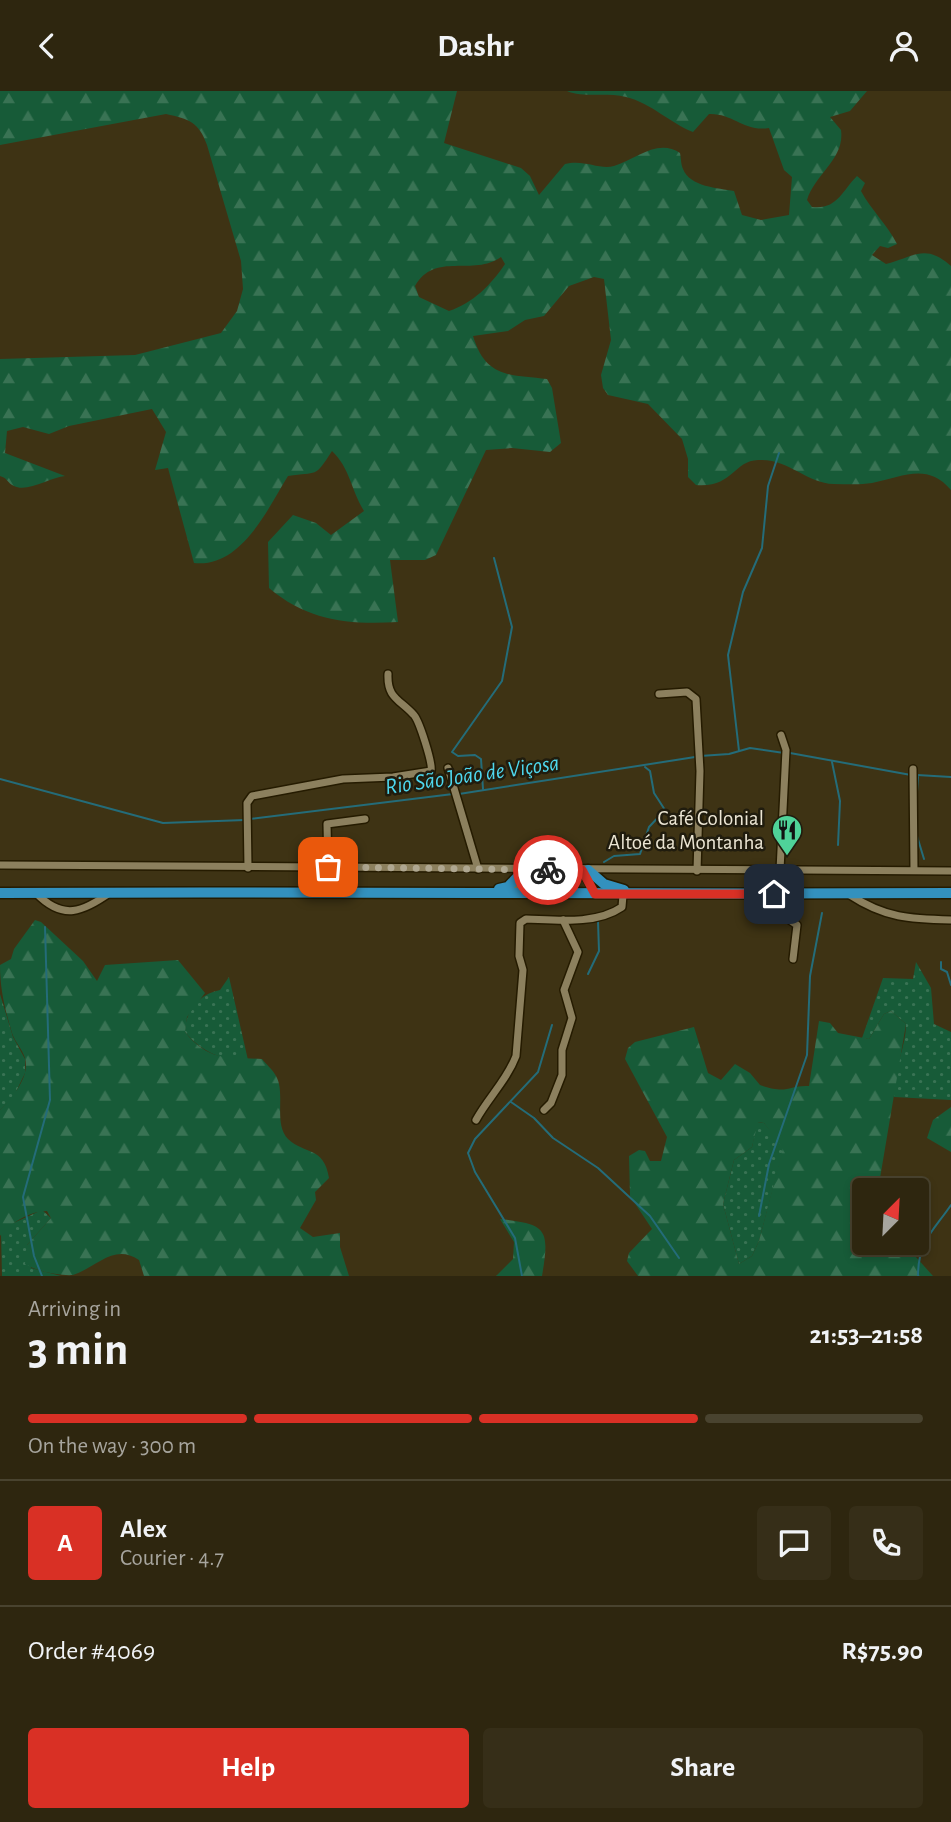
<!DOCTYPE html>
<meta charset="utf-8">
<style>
:root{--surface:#2e260f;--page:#362e18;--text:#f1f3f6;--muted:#a7a59e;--line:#49432f;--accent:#d93025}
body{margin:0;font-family:"Alegreya Sans",sans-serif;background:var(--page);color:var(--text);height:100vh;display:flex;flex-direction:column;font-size:26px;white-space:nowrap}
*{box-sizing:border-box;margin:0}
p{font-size:23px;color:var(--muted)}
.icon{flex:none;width:38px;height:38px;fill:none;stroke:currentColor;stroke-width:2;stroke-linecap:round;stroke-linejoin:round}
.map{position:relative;height:1185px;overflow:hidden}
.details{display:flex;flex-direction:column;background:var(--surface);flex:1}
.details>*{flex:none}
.needle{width:46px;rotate:24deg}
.fabs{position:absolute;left:852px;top:1087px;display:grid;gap:14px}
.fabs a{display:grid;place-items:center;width:77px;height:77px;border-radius:7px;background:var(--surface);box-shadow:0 4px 10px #0003,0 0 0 2px var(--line);font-size:35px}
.pin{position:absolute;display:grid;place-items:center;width:60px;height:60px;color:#fff;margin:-30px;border-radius:14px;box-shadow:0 4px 10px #0006}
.courier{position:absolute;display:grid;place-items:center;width:70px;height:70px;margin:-35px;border:5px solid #d93025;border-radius:50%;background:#fff;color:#222;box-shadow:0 2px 9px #0007}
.head em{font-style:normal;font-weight:700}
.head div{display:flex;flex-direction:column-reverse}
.head{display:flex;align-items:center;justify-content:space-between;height:119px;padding:0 28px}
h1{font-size:46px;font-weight:700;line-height:52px}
.bar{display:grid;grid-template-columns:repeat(4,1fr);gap:10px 7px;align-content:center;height:84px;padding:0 28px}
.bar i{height:9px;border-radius:5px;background:var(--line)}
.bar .active{background:var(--accent)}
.bar p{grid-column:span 4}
.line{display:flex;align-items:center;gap:18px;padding:0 28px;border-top:2px solid var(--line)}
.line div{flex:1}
.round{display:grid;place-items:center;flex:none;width:74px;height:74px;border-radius:7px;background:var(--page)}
.button{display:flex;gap:14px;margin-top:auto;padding:14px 28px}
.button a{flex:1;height:80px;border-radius:7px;background:var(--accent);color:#fff;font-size:28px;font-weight:700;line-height:80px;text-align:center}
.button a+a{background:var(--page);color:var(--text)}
header{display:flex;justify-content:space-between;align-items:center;height:91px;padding:0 28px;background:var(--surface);font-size:32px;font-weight:700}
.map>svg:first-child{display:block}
</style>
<header><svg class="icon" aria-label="back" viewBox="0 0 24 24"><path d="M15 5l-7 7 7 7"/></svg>Dashr<svg class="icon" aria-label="person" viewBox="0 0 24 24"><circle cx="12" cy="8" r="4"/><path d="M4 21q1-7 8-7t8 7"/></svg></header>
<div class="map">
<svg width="951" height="1185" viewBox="0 0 951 1185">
<defs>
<pattern id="grass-dots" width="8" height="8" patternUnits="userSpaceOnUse" patternTransform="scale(1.75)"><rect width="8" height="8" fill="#175b38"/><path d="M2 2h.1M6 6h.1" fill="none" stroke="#397354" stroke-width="1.8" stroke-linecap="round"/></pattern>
<pattern id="forest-firs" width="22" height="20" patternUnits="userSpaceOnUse" patternTransform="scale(1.75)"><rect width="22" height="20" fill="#175b38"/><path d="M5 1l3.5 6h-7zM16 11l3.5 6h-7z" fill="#397354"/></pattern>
</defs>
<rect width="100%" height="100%" fill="#3e3314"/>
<g fill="url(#grass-dots)">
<path d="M 916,871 L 931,897 L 934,933 L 951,941 L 951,1009 L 894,1006 C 892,980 906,958 906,933 L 891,920 L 884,923 L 869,948 L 862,947 L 883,887 L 913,888 Z"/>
<path d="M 229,886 L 248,969 C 222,970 202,961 185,941 C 185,919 200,903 220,899 Z"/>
<polygon points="0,903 13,946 25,968 25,982 14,1005 0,1019"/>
<polygon points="757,1031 764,1032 784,1056 759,1150 752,1165 739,1173 723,1113 734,1069 752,1056"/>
<polygon points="42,1119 51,1127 27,1154 31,1177 61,1185 2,1185 1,1142 9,1134"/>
</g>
<g fill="url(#forest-firs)" fill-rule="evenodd">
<path d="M 0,0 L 457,0 L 444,52 L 521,77 L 530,85 L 539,104 L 565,73 C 584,68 599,79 614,75 C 636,68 658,47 680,62 C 681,67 681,74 683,78 C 690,96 718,97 734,100 L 742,124 L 761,129 L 789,124 L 792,86 L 784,79 L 769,37 C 744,41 733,22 709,23 L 693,41 C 670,32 651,12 626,6 C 608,1 582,7 567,0 L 867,0 L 850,20 L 830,26 L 841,39 C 845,68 815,83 807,109 L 812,116 C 837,119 842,100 857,85 L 865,92 L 861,100 C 871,119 887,133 897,153 L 888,157 L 880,155 L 872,164 L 886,173 C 914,166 925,152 951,175 L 951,399 C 927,371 903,386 872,392 C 860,394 846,393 834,393 C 806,392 788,367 758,369 C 733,370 733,397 696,394 L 688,386 L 688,368 L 682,348 L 648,313 L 608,304 L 603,297 L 601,284 L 611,249 L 604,188 L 594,186 L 569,195 L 544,225 L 525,229 L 508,240 L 473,245 C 486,288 510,283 547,288 L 552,297 L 561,352 L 550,361 L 512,357 L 486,359 L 436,464 L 425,469 L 390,469 L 398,531 C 349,534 308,530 269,497 L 268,451 L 293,424 L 316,432 L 331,444 L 364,420 C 351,399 350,377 332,360 C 314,388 318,380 288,385 C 267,419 241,477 194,472 L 168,377 L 155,379 L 166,341 L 152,318 L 69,335 L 49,343 L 23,336 L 7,340 L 5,362 L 65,385 C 51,386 27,402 14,395 C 7,392 8,387 0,385 L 0,268 L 135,264 L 221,242 L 237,220 L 243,198 L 241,170 L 207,54 C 199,31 189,28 166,23 L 0,54 ZM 501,166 L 505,173 C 491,194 473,212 449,220 L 419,206 L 415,195 C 435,160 473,186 501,166 Z"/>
<path d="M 35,829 L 41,831 L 83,870 L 97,890 L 105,874 L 178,869 L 205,902 L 187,926 L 185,941 C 209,971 229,966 262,968 C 266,973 273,979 276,985 C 286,1002 273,1033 288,1048 C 305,1064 324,1055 329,1087 L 315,1101 L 316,1109 L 300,1137 L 313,1146 L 340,1142 L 340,1156 L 349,1185 L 144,1185 L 139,1169 C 114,1152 97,1176 73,1184 C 60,1185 36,1180 25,1173 L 27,1154 L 51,1127 L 47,1120 C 30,1120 10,1132 0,1145 L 0,1019 C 13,1006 30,986 25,967 C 22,958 15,951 12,942 C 5,918 0,899 0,874 L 11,868 L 14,858 Z"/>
<path d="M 891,920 L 906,933 L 878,1099 L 864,1099 L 864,1152 L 872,1152 L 870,1162 L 877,1166 L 888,1163 L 915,1165 L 933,1185 L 638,1185 L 627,1170 L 629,1162 L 652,1138 L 630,1105 L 629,1065 L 639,1059 L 645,1060 L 650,1070 L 661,1070 L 667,1046 L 625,968 L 628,957 L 635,951 L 694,936 L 708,982 L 721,989 L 735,973 L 750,982 L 760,994 C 788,1004 788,994 809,995 L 819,930 L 830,932 L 838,942 L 869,948 L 884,923 ZM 758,1031 L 764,1032 L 783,1057 L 759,1150 L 752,1165 L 739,1173 L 723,1113 L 734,1069 L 752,1056 Z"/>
<polygon points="951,1016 951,1061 927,1047 933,1029"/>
<path d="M 500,1128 C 547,1133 550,1138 542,1185 L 496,1185 L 513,1168 L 514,1151 Z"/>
</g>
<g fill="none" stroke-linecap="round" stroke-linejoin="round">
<g stroke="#246c79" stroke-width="2">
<polyline points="739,660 728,564 743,501 762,457 768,395 779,362"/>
<polyline points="790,662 911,684"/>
<polyline points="700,665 729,663 750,657 784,662"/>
<polyline points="832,671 840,710 838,754"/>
<polyline points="917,684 951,686"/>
<polyline points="0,688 163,732 245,729"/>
<polyline points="483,698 481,668 475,664 458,665 452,661 502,590 512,536 494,467"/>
<polyline points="917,701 918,686"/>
<polyline points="459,703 695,666"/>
<polyline points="250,728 453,703"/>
<polyline points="917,745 924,768"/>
<polyline points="604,771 614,765 640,763 649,736 665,719 654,702 650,680 645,676"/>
<polyline points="941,871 941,878 947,881 951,894"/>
<polyline points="588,883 599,860 598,830"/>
<polyline points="511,1011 534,1027 553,1047 598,1077 650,1125 679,1167"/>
<polyline points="759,1125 769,1073 807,964 810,885 822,822"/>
<polyline points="42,1185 34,1165 23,1106 50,1009 45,836"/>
<polyline points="522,1185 515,1147 475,1081 468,1062 475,1048 538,981 552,934"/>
<path d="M 918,1185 C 918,1150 934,1139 951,1114"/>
</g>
<g stroke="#251b00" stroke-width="10">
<g id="minor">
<polyline points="659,603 687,601 696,608 700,680 697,780"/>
<polyline points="448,677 478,778"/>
<polyline points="913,678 914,779"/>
<polyline points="0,774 951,780"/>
<polyline points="328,776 327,733 365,728"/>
<path d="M 248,777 L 247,712 L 252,705 L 343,688 L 393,686 L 431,680 C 433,673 419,628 413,623 C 399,608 387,607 388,583"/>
<polyline points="582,779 595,803"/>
<polyline points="780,779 786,659 781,644"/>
<path d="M 36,802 C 63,830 83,821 111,801"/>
<polyline points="514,802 529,780"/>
<polyline points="751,803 757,819 784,825 797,834 793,868"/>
<path d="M 850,804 C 885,827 910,828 951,829"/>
<polyline points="544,1019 551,1012 562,984 562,959 572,927 564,899 578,861 563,829"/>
<path d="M 476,1029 C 488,1007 507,989 516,965 L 523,879 L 519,865 L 520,832 L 526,828 C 556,829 596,834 622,816 L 623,804"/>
</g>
</g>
<g stroke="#251b00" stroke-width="13">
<g id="highway">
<polyline points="588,779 604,793 624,799"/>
<polyline points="499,798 508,796 524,779"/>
<path d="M 0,802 C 317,800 634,804 951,802"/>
</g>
</g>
<use href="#minor" stroke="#8c805e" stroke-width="7"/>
<use href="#highway" stroke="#3391be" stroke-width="10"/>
</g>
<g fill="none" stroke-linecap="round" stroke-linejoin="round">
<polyline stroke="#afa791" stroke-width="7" stroke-dasharray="0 12.6" points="328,776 548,779"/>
<polyline stroke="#d93025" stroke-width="9" points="548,779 582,779 595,803 774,803"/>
</g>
<defs>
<g id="restaurant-pin" transform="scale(1.575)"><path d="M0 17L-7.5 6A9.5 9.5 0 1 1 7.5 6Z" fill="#4fd399" stroke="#201c0e"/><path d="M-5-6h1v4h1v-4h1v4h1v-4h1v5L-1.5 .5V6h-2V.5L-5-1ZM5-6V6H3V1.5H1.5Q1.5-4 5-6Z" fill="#111"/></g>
</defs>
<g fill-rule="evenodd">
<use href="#restaurant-pin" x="787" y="739"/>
</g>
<g text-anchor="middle" stroke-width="5" stroke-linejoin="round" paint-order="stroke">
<g font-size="21" fill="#ece6d4" stroke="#201c0e" text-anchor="end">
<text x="764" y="734">Café Colonial<tspan x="764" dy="24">Altoé da Montanha</tspan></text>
</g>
<g font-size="23" font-style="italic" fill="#4ed7ee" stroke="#201c0e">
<text transform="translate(472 683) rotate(-8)" y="8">Rio São João de Viçosa</text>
</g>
</g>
</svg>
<div class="fabs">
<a><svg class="needle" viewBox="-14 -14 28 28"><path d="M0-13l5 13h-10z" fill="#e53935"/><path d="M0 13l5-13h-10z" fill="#a7a59e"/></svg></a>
</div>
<div class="pin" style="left:328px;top:776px;background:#ea580c"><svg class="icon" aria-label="bag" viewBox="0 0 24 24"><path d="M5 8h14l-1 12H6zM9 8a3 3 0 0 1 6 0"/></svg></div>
<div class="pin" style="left:774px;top:803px;background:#1f2937"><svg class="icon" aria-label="home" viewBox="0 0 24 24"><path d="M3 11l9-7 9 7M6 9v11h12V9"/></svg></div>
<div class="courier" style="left:548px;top:779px"><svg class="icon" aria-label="bike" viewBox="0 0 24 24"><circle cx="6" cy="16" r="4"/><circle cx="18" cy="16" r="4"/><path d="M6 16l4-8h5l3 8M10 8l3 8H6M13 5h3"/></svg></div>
</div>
<section class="details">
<div class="head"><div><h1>3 min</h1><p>Arriving in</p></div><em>21:53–21:58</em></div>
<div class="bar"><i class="active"></i><i class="active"></i><i class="active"></i><i></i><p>On the way · 300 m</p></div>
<div class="line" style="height:126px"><b class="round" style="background:var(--accent);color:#fff">A</b><div><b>Alex</b><p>Courier · 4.7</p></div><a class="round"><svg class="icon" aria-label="chat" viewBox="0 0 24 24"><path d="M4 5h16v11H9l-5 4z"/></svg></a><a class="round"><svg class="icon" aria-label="phone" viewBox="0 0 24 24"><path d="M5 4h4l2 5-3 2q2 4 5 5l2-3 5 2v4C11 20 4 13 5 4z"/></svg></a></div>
<div class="line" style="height:91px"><div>Order #4069</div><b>R$75.90</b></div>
<div class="button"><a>Help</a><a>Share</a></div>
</section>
